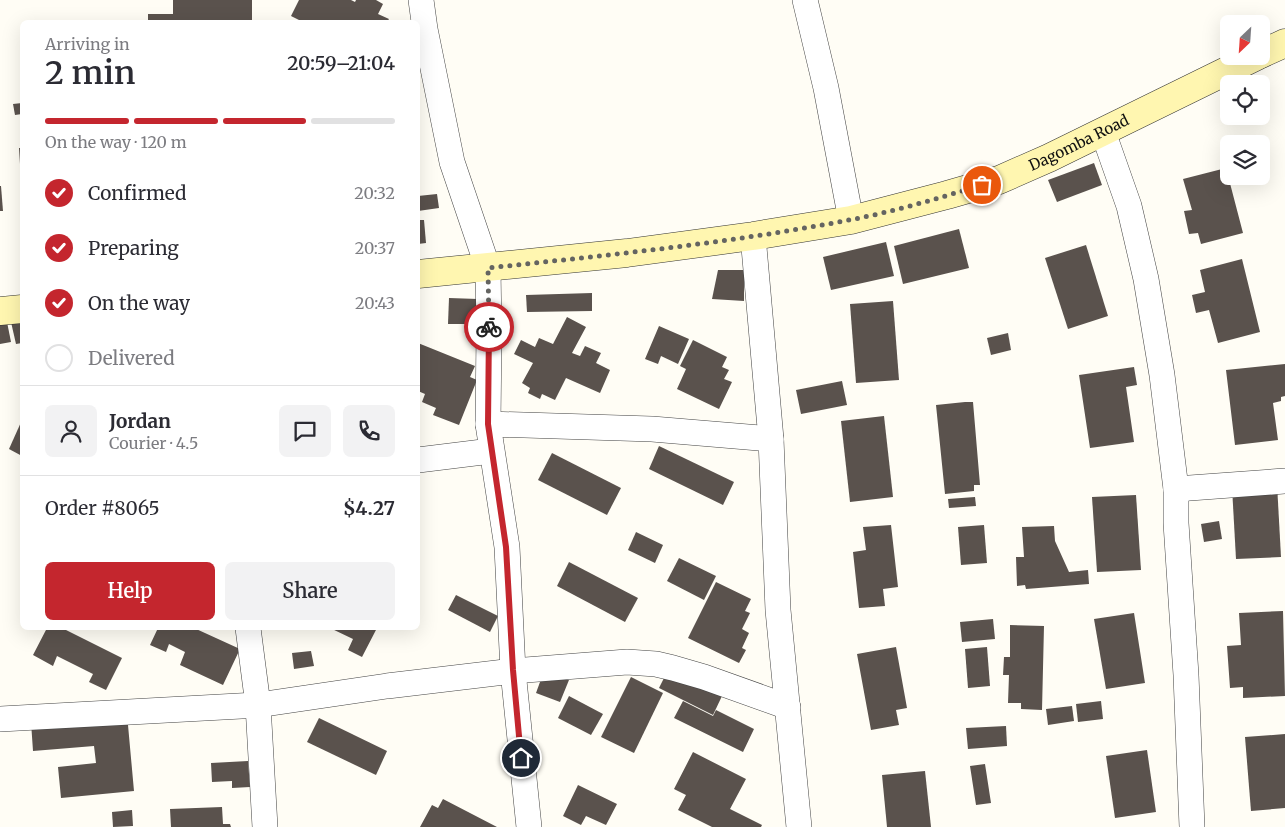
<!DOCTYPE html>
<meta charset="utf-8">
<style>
:root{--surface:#fff;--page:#f2f2f3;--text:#2b2b33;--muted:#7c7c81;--line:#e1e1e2;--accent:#c4262e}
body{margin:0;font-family:Merriweather,serif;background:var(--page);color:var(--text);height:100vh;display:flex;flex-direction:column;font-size:19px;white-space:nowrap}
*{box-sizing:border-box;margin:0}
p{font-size:16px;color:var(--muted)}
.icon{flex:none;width:28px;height:28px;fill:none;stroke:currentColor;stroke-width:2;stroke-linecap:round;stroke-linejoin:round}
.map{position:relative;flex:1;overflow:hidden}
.sheet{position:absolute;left:20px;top:20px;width:400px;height:610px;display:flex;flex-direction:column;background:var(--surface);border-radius:8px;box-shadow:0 5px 20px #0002}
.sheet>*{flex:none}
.needle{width:32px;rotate:205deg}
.controls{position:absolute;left:1220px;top:15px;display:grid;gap:10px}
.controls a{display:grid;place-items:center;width:50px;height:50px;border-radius:8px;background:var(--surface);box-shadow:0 5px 20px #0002;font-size:25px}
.pin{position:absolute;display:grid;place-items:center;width:42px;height:42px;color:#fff;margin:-21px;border:2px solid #fff;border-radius:50%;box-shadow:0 1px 5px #0007}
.courier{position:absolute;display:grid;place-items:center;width:50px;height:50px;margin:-25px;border:4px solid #c4262e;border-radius:50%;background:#fff;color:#222;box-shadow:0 1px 6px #0007}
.overview em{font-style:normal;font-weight:600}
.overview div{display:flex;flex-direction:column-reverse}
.overview{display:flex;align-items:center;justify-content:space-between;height:85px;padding:0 25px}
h1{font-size:32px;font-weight:600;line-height:38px}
.bar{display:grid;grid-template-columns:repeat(4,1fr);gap:8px 5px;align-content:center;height:60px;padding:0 25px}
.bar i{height:6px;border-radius:4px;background:var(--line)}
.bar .selected{background:var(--accent)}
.bar p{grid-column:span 4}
.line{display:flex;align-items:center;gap:12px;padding:0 25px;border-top:1px solid var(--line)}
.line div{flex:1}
.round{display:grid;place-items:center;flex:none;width:52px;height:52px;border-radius:8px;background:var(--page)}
ol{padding:0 25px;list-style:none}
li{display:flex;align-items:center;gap:15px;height:55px}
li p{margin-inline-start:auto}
li .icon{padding:5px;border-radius:50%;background:var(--accent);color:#fff;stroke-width:4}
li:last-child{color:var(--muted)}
li i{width:28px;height:28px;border:2px solid var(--line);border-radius:50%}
.button{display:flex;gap:10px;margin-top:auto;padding:10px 25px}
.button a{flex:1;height:58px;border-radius:8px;background:var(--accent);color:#fff;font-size:20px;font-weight:600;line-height:58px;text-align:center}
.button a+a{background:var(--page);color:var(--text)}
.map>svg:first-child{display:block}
</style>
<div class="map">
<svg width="1285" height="827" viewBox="0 0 1285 827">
<rect width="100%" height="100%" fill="#fffdf5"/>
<g fill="#5a524d">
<polygon points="173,0 252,0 252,22 148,22 148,14 173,14"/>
<polygon points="299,0 351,0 355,2 356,0 376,0 383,4 378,14 389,19 387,22 303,22 291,16"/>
<polygon points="22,103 22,114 15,115 13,104"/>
<polygon points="19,148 22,148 22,164 20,164"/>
<polygon points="1094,163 1102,185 1057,202 1048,180"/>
<polygon points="1226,168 1243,233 1201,244 1198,233 1189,234 1184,211 1192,210 1183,179"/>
<polygon points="0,186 1,186 3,211 0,211"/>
<polygon points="437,194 439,208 418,211 418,196"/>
<polygon points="418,220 424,220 426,243 418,244"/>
<polygon points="959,229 969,268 903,284 894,246"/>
<polygon points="886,242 894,276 831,290 823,257"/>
<polygon points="1086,245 1108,316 1068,329 1045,258"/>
<polygon points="1242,259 1260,332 1218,343 1209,310 1196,313 1192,295 1205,292 1200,270"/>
<polygon points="718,270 744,270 744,301 712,299"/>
<polygon points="592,293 592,311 527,312 526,295"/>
<polygon points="449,298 478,299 477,324 448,324"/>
<polygon points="893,301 899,380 856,383 850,304"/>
<polygon points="567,317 586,327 572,353 580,356 585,346 601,353 596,363 610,370 600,393 566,378 555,400 542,394 540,399 528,393 530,388 522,383 533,363 514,354 521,340 535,347 539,338 553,344"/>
<polygon points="22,320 22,343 16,344 11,322"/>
<polygon points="7,322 11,342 0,344 0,323"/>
<polygon points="659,326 689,339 678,364 661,356 658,364 645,359"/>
<polygon points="1008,333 1011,350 991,355 987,338"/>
<polygon points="693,340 727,357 722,367 729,370 724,379 732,382 719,409 677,389 686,369 680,366"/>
<polygon points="418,343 475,366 470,377 477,380 459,425 433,415 436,408 422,402 425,394 418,391"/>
<polygon points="1285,364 1285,396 1281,397 1281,401 1273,403 1278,440 1235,445 1226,370"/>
<polygon points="1134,367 1137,385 1126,387 1134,442 1090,448 1079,375"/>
<polygon points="842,381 847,405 801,414 796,390"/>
<polygon points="965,402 973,402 980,485 974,485 974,491 945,494 936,405"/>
<polygon points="884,416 893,497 850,502 841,421"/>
<polygon points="22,420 22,456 9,449"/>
<polygon points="659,446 734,482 723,505 649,469"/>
<polygon points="552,453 621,488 607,515 538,480"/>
<polygon points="1277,484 1281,557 1236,559 1232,487"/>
<polygon points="1136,495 1141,570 1097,572 1092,497"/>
<polygon points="975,497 976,506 949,508 948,499"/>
<polygon points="1219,521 1222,539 1204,542 1201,524"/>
<polygon points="891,525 898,587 883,589 885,606 859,608 853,552 866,550 863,527"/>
<polygon points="984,525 987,563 961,565 958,527"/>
<polygon points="1054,526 1055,541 1069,572 1088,570 1089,584 1026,589 1025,585 1017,586 1016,557 1024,557 1022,527"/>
<polygon points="636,532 663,545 655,563 628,550"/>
<polygon points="679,558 716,576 704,600 667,581"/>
<polygon points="569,562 638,598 625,622 557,586"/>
<polygon points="716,582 751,599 745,611 750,613 742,629 749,633 742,648 746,650 739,663 688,638"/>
<polygon points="456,595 498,616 490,632 448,610"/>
<polygon points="1283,611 1285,696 1243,698 1243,687 1230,688 1227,646 1241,645 1239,613"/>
<polygon points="1134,613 1145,683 1106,689 1094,619"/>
<polygon points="993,619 995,639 962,642 960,622"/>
<polygon points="1010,625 1044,626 1042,710 1021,709 1021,703 1008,703 1009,675 1003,675 1004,657 1010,657"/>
<polygon points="47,628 62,628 122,658 106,690 89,682 93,674 57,656 53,666 33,655"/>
<polygon points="158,628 194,628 240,649 223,685 180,665 185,652 169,644 166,652 150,645"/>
<polygon points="330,628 377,628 362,657 348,650 353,639"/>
<polygon points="896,647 907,708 896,710 899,725 871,730 857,654"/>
<polygon points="987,647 990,686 968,688 965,649"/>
<polygon points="311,651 314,666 294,669 292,653"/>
<polygon points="668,670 722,696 713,715 659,688"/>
<polygon points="544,671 569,680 560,702 536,693"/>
<polygon points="631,677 663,693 634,753 601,737"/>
<polygon points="569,696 603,714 591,735 558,718"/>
<polygon points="683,701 713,716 716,710 754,729 743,752 674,718"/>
<polygon points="1101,701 1103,719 1078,722 1076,704"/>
<polygon points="1072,706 1074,721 1048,725 1046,709"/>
<polygon points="127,714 134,791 61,798 58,767 96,763 94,746 33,751 31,722"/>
<polygon points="319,718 387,751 376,775 307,742"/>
<polygon points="1006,726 1007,746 968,749 966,728"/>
<polygon points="1285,734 1285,808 1251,811 1245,737"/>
<polygon points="1147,750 1156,812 1115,818 1106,756"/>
<polygon points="693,752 746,779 730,809 762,825 761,827 712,827 678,810 686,795 674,789"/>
<polygon points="248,761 250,787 232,788 232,781 212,782 211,763"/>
<polygon points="985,764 991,803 976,805 970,766"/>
<polygon points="925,771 931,827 887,827 882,775"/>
<polygon points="578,785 617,804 606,825 586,816 581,825 563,816"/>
<polygon points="443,799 497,827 420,827 432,805 438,808"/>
<polygon points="222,807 223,824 230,824 231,827 171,827 170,809"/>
<polygon points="132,810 133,826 113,827 112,812"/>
</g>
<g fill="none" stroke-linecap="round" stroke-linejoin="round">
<g stroke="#444" stroke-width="26">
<g id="street">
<polyline points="421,0 425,29 452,162 488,268 489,332 488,424 507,547 513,671 529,827"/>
<polyline points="805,0 826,88 851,220"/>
<polyline points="1103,132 1129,206 1146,279 1162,375 1176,489 1176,523 1186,675 1192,827"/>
<polyline points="753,236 771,439 778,610 799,827"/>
<polyline points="488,424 652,429 771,439"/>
<polyline points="418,460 491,451"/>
<polyline points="1176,489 1285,481"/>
<polyline points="248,628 258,705 265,827"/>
<polyline points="0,719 258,705 387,686 513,671 627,662 656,664 673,668 704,677 788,707"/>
</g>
</g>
<g stroke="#333" stroke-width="29">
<g id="secondary">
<polyline points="1261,54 1285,43"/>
<path id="s1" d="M 418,274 L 627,253 L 753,236 L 851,220 L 947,195 L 999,180 L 1049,158 L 1257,56"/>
<polyline points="0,311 22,309"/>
</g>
</g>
<use href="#street" stroke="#fff" stroke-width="25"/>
<use href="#secondary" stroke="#fff6b0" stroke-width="28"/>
</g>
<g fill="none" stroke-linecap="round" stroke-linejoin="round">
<path stroke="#646461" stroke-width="5" stroke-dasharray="0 9" d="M 489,327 L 488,268 C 609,255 730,243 849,220 C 893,212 939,198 982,185"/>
<polyline stroke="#c4262e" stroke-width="6" points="489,327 488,424 506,547 513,670 521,758"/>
</g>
<g text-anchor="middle" stroke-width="5" stroke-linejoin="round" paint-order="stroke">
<g font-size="15" fill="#111" stroke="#fff">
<text dy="5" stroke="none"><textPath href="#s1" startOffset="678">Dagomba Road</textPath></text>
</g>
</g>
</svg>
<div class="controls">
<a><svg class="needle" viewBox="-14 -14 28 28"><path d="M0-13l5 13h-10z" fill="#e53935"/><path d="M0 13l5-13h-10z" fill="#7c7c81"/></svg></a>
<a><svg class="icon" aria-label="locate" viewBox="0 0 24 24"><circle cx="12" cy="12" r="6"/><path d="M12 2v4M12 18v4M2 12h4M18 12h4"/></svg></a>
<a><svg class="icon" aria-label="layers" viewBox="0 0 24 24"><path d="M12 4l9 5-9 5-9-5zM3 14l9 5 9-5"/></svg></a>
</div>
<div class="pin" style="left:982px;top:185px;background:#ea580c"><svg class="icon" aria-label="bag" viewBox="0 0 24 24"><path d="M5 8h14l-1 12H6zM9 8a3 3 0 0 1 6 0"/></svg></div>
<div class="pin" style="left:521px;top:758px;background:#1f2937"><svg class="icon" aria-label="home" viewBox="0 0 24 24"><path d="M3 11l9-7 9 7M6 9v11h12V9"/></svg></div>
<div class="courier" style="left:489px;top:327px"><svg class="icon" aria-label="bike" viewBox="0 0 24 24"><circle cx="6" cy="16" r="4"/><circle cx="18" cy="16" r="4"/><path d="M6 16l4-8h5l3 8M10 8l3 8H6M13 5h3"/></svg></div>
<section class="sheet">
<div class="overview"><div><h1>2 min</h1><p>Arriving in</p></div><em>20:59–21:04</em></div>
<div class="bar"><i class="selected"></i><i class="selected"></i><i class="selected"></i><i></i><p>On the way · 120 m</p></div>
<ol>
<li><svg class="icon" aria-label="check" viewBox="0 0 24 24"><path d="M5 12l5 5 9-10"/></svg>Confirmed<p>20:32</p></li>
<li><svg class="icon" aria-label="check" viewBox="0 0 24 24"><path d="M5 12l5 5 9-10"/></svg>Preparing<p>20:37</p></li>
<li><svg class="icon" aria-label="check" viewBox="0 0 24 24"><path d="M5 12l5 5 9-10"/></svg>On the way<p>20:43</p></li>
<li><i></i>Delivered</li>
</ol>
<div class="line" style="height:90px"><a class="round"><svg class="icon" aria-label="person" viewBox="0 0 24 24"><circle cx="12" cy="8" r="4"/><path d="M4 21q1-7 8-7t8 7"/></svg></a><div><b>Jordan</b><p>Courier · 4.5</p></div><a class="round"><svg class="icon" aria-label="chat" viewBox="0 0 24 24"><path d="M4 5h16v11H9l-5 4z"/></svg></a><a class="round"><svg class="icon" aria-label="phone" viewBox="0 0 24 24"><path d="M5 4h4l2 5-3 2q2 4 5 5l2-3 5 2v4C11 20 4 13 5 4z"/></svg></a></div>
<div class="line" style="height:65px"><div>Order #8065</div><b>$4.27</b></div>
<div class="button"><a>Help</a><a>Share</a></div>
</section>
</div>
